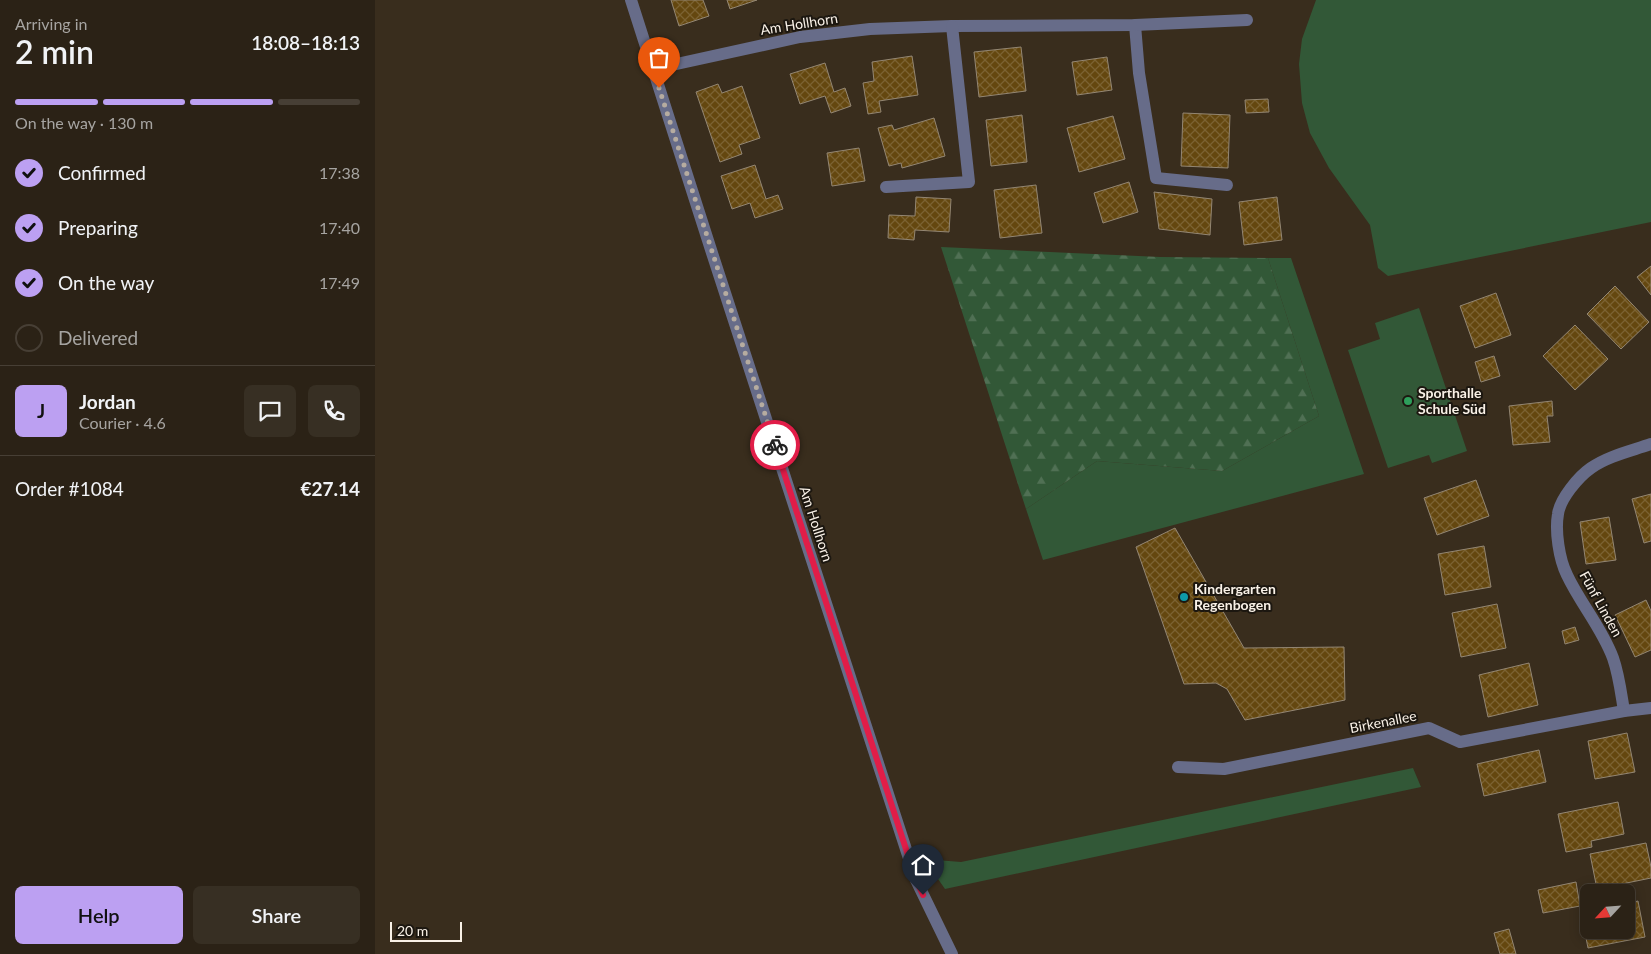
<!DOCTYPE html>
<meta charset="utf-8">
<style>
:root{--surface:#2b2216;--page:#372f23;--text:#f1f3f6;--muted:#a6a4a1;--line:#473f35;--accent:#bca0f2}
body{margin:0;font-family:Lato,sans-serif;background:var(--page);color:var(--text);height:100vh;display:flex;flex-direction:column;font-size:19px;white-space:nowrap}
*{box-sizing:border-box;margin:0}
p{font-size:16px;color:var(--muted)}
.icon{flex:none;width:28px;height:28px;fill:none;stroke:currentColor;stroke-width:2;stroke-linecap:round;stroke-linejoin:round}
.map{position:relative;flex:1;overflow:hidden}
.side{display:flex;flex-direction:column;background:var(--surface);width:375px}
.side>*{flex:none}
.needle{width:32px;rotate:244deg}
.buttons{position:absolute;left:1205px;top:884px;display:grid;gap:10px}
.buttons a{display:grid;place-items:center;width:55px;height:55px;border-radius:8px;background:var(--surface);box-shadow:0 2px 12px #0003,0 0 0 1px var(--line);font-size:25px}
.scale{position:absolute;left:15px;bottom:12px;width:72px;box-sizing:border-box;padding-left:5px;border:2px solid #f9f1e7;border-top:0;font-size:14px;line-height:18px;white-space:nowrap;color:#f9f1e7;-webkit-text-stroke:4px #1c1710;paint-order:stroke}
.pin{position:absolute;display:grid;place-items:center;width:42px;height:42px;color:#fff;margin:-51px -21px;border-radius:50% 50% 50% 0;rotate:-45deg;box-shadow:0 0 5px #0007}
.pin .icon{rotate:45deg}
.courier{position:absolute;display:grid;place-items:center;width:50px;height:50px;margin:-25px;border:4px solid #e11d48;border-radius:50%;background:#fff;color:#222;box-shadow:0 1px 6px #0007}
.overview em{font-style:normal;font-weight:600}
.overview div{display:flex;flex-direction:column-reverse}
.overview{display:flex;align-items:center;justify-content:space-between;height:85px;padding:0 15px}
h1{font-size:32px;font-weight:600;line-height:38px}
.bar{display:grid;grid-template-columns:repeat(4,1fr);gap:8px 5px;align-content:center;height:60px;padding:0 15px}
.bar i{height:6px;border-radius:4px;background:var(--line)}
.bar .on{background:var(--accent)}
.bar p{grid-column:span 4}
.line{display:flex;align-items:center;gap:12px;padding:0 15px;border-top:1px solid var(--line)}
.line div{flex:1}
.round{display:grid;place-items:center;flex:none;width:52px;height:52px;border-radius:8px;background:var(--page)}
ol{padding:0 15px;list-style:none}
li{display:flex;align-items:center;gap:15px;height:55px}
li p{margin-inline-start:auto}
li .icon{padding:5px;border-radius:50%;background:var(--accent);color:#111;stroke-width:4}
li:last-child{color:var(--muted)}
li i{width:28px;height:28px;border:2px solid var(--line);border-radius:50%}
.primary-button{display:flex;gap:10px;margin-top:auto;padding:10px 15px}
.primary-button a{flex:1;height:58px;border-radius:8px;background:var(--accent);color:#111;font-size:20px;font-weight:600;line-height:58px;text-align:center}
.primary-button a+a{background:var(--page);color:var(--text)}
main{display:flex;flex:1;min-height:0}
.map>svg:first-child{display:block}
</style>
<main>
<section class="side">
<div class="overview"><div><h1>2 min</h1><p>Arriving in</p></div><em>18:08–18:13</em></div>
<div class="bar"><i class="on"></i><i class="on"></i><i class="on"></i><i></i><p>On the way · 130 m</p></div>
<ol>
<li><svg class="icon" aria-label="check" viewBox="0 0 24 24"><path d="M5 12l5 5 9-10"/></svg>Confirmed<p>17:38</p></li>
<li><svg class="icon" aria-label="check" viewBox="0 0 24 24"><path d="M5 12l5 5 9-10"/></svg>Preparing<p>17:40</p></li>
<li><svg class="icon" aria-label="check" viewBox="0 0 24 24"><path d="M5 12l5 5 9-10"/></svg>On the way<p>17:49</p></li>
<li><i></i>Delivered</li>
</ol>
<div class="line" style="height:90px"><b class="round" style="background:var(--accent);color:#111">J</b><div><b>Jordan</b><p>Courier · 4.6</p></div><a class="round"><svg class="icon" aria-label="chat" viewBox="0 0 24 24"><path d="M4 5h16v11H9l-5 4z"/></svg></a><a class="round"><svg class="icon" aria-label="phone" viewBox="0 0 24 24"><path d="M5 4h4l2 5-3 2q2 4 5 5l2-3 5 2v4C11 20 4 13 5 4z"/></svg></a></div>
<div class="line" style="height:65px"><div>Order #1084</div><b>€27.14</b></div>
<div class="primary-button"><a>Help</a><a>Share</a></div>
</section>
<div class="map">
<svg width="1276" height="954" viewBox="0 0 1276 954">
<defs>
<pattern id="forest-firs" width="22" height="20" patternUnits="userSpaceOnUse" patternTransform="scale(1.25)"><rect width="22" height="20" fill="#325837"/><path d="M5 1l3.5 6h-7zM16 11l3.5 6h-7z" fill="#507054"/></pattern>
<pattern id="building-cross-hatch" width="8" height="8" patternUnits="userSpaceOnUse" patternTransform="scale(1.25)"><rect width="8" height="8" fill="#64470f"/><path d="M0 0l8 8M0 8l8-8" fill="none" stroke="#7b6232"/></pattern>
</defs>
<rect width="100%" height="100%" fill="#392d1d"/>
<g fill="#325837">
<polygon points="941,0 1276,0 1276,222 1013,276 1003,268 995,225 954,168 935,133 927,103 924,64 927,39"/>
<polygon points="893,258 916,258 989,474 668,560 651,509 722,461 847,471 944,416"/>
<polygon points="1044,308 1092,451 1057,463 1054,455 1013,468 973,350 1005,339 1000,323"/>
<polygon points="1038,768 1046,787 570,889 549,859 586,862"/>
</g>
<polygon fill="url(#forest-firs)" points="566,247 785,257 893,258 944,416 847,471 722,461 651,509"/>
<g fill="url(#building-cross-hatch)" stroke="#938673">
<polygon points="296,0 328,0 334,16 304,26"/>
<polygon points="352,0 382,0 355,9"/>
<polygon points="646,47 651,91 604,97 599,52"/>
<polygon points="537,56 543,95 504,101 506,112 493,114 488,83 499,81 497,62"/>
<polygon points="732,57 737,90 702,95 697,62"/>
<polygon points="450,63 459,92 470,88 476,106 456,113 450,96 425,104 415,74"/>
<polygon points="343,84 347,93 367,86 385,138 364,145 367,154 345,162 321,92"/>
<polygon points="893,99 894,112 871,113 870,100"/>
<polygon points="808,113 855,115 853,168 806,166"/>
<polygon points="647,115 652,162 616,166 611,120"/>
<polygon points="738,116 750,159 704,172 692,128"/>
<polygon points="559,118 570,156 527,168 526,163 514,166 503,128 517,125 519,130"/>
<polygon points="484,148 490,181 457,186 452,153"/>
<polygon points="380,165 391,199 403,195 408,209 380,218 375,203 357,209 346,176"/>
<polygon points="754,182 763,212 728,223 719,193"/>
<polygon points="661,185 667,233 625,238 619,190"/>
<polygon points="779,192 837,199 835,235 784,229"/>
<polygon points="541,197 576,199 574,232 540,230 539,240 513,238 514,215 540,216"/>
<polygon points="902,197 907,240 869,245 864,202"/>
<polygon points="1276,266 1276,295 1262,277"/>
<polygon points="1240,286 1274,322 1246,349 1212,314"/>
<polygon points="1121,293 1136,335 1100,348 1085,306"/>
<polygon points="1200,325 1233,359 1200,390 1168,356"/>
<polygon points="1119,356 1125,376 1106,382 1100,362"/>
<polygon points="1177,401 1178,416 1172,416 1175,442 1138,445 1134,406"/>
<polygon points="1101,480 1114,516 1062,535 1049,498"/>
<polygon points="1276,494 1276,541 1269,543 1257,499"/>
<polygon points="1234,517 1241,560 1211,564 1205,522"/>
<polygon points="800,528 869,648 969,647 970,700 870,720 852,689 841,683 809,684 761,547"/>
<polygon points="1109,546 1116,587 1070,595 1063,554"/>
<polygon points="1271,600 1276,611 1276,650 1260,657 1240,615"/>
<polygon points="1122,604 1131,648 1086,657 1077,613"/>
<polygon points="1200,627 1204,640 1190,644 1187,631"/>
<polygon points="1154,663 1163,705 1113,717 1104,675"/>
<polygon points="1252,733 1260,772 1220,779 1213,741"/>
<polygon points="1164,750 1171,782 1109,796 1102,764"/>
<polygon points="1243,802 1249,834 1216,841 1217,847 1191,852 1183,814"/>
<polygon points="1271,843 1276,867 1276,878 1222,889 1215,854"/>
<polygon points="1201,882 1205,906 1168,913 1163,890"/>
<polygon points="1263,901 1270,937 1213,948 1206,913 1214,911 1214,930 1251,930 1251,904"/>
<polygon points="1134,929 1141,954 1125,954 1119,933"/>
</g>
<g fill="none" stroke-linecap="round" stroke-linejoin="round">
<polyline stroke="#676c89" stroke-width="12" points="760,25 764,73 781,178 852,185"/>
<g stroke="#676c89" stroke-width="12">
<polyline points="256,0 338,256 541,880 577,954"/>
<polyline points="278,71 297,65 425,37 495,29 577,26 760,25 872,20"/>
<polyline points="511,187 594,182 577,26"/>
<path d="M 1249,711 C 1246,693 1244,675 1238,658 C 1227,628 1205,603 1192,575 C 1184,559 1180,531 1183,514 C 1185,499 1203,477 1216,468 C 1233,456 1256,451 1276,444"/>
<polyline points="803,767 849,769 1054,728 1085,742 1249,711 1276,708"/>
</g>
</g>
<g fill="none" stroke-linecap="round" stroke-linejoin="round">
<polyline stroke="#b6aca0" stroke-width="5" stroke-dasharray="0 9" points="284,88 400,445"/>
<polyline stroke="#e11d48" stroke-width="6" points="400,445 541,880 548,895"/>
</g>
<circle fill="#2e9e5b" stroke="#1c1710" stroke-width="2" cx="1033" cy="401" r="5"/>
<circle fill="#0f9aa8" stroke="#1c1710" stroke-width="2" cx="809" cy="597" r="5"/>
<g text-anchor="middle" stroke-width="4" stroke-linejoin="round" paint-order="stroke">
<g font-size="14" fill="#f9f1e7" stroke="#1c1710">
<text transform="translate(424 24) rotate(-9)" y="5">Am Hollhorn</text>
<text transform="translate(441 524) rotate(72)" y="5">Am Hollhorn</text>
<text transform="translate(1226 604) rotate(61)" y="5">Fünf Linden</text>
<text transform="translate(1008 722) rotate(-11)" y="5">Birkenallee</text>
</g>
<g font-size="14" font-weight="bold" fill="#f9f1e7" stroke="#1c1710" text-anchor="start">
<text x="1043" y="398">Sporthalle<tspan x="1043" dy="16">Schule Süd</tspan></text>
<text x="819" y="594">Kindergarten<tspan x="819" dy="16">Regenbogen</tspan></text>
</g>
</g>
</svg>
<div class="buttons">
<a><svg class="needle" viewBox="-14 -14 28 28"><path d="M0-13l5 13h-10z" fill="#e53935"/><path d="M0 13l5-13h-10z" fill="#a6a4a1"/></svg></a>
</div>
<div class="scale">20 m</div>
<div class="pin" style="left:284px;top:88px;background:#ea580c"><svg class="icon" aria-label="bag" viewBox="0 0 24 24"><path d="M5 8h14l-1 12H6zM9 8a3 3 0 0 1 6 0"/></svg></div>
<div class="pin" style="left:548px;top:895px;background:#1f2937"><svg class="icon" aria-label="home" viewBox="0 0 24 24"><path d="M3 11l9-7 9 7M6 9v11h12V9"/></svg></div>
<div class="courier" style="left:400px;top:445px"><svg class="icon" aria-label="bike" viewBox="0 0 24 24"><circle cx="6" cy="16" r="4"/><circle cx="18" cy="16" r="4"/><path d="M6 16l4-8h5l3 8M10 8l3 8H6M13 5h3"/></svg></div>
</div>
</main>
